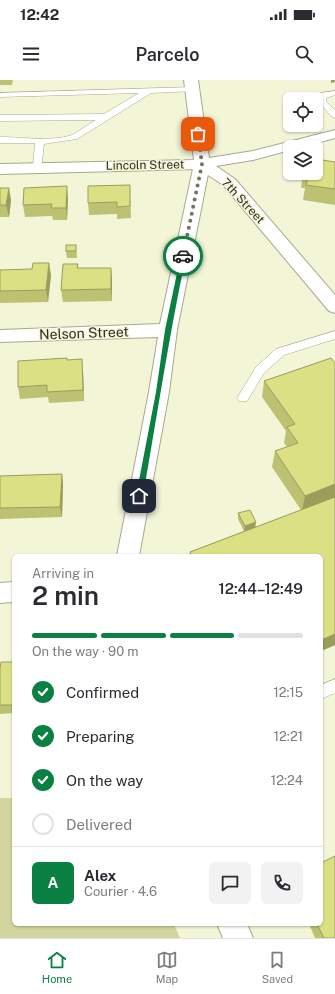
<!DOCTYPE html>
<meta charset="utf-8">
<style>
:root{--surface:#fff;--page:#f2f2f3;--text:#2b2b33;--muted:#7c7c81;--line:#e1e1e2;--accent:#0b8043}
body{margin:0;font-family:"Public Sans",sans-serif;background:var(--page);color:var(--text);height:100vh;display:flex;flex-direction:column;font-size:15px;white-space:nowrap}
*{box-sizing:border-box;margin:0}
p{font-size:13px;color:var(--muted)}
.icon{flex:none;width:22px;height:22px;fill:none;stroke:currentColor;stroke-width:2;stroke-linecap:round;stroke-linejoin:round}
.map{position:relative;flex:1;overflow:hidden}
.side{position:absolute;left:12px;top:474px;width:311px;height:372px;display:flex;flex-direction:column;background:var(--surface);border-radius:6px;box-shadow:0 1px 3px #0004}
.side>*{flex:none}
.buttons{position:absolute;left:283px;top:12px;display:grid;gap:8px}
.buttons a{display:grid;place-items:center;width:40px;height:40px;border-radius:6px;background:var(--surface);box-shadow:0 1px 3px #0004;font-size:20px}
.pin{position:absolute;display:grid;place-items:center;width:34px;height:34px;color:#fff;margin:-17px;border-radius:8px;box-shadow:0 2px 6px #0006}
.courier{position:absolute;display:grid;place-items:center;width:40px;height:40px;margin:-20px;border:3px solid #0b8043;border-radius:50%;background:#fff;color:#222;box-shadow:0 1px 5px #0007}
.headline em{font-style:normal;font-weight:600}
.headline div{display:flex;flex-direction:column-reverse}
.headline{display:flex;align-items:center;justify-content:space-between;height:68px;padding:0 20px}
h1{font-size:26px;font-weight:600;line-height:30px}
.bar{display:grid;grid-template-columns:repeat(4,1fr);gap:6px 4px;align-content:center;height:48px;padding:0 20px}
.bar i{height:5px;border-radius:3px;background:var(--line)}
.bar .current{background:var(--accent)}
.bar p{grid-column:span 4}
.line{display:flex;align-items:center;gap:10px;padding:0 20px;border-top:1px solid var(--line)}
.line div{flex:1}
.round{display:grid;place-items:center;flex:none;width:42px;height:42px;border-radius:6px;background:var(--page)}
ol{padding:0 20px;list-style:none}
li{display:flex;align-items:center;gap:12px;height:44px}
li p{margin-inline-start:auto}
li .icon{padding:4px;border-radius:50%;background:var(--accent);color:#fff;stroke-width:4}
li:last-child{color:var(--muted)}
li i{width:22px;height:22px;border:2px solid var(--line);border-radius:50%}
.status{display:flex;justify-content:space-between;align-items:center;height:28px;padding:0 20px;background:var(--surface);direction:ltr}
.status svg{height:11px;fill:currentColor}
header{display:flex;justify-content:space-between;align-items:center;height:52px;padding:0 20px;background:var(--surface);font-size:18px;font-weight:600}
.tab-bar{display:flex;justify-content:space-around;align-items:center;height:56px;border-top:1px solid var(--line);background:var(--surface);font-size:11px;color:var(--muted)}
.tab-bar a{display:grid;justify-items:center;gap:2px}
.tab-bar .current{color:var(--accent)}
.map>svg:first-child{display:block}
</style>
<div class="status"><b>12:42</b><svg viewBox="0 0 49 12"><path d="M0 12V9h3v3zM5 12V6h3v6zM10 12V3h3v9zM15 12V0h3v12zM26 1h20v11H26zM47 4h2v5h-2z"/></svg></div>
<header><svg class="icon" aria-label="menu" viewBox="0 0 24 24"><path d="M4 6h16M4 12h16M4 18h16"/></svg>Parcelo<svg class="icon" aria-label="search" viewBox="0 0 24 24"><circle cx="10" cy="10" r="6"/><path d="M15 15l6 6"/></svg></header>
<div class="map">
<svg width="335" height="858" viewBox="0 0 335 858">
<rect width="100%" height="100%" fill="#f3f5d7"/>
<polygon fill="#d2d59d" points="0,718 14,718 14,844 174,844 180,858 0,858"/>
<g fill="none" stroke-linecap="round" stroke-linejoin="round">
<g stroke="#a7a98d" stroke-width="1">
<g id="lane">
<path d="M 193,7 L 196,7 L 196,11 L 151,13 L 77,59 L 44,64 L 41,90 L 38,91 L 33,88 L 35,63 L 0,63 L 0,57 C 22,57 52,62 72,55 C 80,51 88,44 96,40 L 0,41 L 0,35 L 104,34 L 139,13 L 0,17 L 0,13 Z"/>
<polygon points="335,11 335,15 326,18 326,21 335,30 335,38 332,37 318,21 321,13"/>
<polygon points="335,251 335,259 284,275 264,293 247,321 239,321 237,318 256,287 276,269"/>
<polygon points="335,599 335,613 321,619 321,605"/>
</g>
</g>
<g stroke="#a7a98d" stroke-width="2">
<g id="street">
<polygon points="202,79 207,81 210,84 177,250 169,312 139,476 117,476 149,312 158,257 0,262 0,250 160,244 194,84 197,81"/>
<polygon points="14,502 14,522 0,523 0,503"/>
<polygon points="217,844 247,844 253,858 223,858"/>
</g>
</g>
<g stroke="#a7a98d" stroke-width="2">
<polygon id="secondary" points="184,0 198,0 209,78 253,71 335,50 335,58 302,67 290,67 290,70 253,80 216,86 235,99 335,215 335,233 329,231 223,105 199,89 0,94 0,84 194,80"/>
</g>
<use href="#lane" fill="#fff" fill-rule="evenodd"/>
<use href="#street" fill="#fff" fill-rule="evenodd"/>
<use href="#secondary" fill="#fff" fill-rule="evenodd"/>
</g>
<g fill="#bdc172">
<polygon points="0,0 13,0 12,5 0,5"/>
<polygon points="335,82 335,125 303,120 305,108 301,108 303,93 316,93"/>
<polygon points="130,105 131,138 117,139 117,134 89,135 88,123"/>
<polygon points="0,108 11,120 9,137 0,137"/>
<polygon points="68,118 67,140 53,140 52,136 25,137 23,125"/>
<polygon points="76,165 77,178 67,178 66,171"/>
<polygon points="78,184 78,188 112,199 112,221 63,222 61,210"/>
<polygon points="0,190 51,195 48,222 0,223"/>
<polygon points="331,278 335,417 335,565 321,571 321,476 189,476 190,472 244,451 238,439 238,433 256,447 301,430 272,387 275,371 287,367 284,363 286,351 262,317 264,301"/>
<polygon points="68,280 83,291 84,321 49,323 48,317 20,319 18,307"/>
<polygon points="62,394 63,405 62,437 0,439 0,396"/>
<polygon points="14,582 14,633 0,634 0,588"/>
<polygon points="309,844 321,844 335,858 315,858"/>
</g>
<g fill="#9a9d5c">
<polygon points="331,0 335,0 335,2 331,3"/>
<polygon points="67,106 68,118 67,140 66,128"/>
<polygon points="9,108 11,120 9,137 6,125"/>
<polygon points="49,183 51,195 48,222 46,210"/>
<polygon points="111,188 112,199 112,221 111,209"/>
<polygon points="82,279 83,291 84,321 83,310"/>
<polygon points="62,394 63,405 62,437 60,427"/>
<polygon points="335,404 335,417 302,431 305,416"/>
<polygon points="256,442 255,448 244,452 245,446"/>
<polygon points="335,554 335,565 321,571 321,560"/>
</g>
<g fill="#dce084" stroke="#9a9d5c">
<polygon points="316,79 335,82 335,109 306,105 309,93 306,93 316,93"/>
<polygon points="130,105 130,126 117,127 117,122 88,123 88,106"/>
<polygon points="67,106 66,128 51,128 52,124 23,125 24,108"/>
<polygon points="0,108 9,108 6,125 0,125"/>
<rect x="66" y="165" width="10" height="6"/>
<polygon points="33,183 49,183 46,210 0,211 0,190 32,189"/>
<polygon points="63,184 78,184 77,188 111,188 111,209 61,210"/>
<polygon points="67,278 67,280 82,279 83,310 47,312 47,305 18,307 18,281"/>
<polygon points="331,278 335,283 335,404 305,416 275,371 298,363 287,347 295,344 264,301"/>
<polygon points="62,394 60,427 0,428 0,396"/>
<polygon points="335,417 335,554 321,560 321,476 192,476 190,472"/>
<polygon points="250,430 256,442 245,446 238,433"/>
<polygon points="1,582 14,582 14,625 0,625 0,588"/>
<polygon points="335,776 335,858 324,858 317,844 321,844 321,783"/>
</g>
<path fill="#0b8043" d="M 181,174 L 186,176 C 169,256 157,336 143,416 L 139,419 L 136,416 L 156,312 L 165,250 Z"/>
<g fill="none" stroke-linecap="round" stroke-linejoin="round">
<polyline stroke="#747463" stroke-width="4" stroke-dasharray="0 7.2" points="183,176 202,84 198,54"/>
</g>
<g text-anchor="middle" stroke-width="3" stroke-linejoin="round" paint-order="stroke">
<g font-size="12" fill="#2f2f24" stroke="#f3f5d7">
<text transform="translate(145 85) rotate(-1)" y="4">Lincoln Street</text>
<text transform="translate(243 121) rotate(47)" y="4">7th Street</text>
</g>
<g font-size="14" fill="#2f2f24" stroke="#f3f5d7">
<text transform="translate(84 253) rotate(-2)" y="5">Nelson Street</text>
</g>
</g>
</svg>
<div class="buttons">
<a><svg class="icon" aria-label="locate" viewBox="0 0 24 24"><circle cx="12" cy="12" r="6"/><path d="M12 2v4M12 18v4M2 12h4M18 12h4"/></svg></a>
<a><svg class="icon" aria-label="layers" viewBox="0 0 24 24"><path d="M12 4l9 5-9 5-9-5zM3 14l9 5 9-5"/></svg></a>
</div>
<div class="pin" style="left:198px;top:54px;background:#ea580c"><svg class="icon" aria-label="bag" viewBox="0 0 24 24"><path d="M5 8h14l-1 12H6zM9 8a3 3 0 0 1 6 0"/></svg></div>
<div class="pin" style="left:139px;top:416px;background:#1f2937"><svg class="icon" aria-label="home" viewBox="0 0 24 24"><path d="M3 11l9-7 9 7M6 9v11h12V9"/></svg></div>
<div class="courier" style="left:183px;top:176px"><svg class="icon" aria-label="car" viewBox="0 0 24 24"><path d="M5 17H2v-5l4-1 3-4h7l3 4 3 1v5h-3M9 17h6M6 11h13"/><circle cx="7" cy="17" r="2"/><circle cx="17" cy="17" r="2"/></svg></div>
<section class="side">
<div class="headline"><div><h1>2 min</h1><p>Arriving in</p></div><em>12:44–12:49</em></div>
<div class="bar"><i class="current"></i><i class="current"></i><i class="current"></i><i></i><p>On the way · 90 m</p></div>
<ol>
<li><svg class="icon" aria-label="check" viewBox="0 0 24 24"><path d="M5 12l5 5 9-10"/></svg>Confirmed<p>12:15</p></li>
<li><svg class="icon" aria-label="check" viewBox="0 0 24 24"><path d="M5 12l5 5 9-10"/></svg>Preparing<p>12:21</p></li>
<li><svg class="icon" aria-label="check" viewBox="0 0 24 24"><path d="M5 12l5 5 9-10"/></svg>On the way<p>12:24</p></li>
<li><i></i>Delivered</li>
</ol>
<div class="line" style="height:72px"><b class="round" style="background:var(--accent);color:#fff">A</b><div><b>Alex</b><p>Courier · 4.6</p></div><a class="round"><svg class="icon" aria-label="chat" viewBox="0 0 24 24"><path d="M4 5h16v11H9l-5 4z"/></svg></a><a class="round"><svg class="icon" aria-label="phone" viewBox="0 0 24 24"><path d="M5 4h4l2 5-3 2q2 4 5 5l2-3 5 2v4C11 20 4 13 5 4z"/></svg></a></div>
</section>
</div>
<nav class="tab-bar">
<a class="current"><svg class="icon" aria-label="home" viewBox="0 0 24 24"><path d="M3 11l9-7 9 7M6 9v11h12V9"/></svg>Home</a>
<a><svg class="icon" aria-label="map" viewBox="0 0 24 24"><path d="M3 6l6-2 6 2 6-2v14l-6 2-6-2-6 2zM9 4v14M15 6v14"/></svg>Map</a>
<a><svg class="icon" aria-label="saved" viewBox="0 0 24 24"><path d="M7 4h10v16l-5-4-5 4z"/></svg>Saved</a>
</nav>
